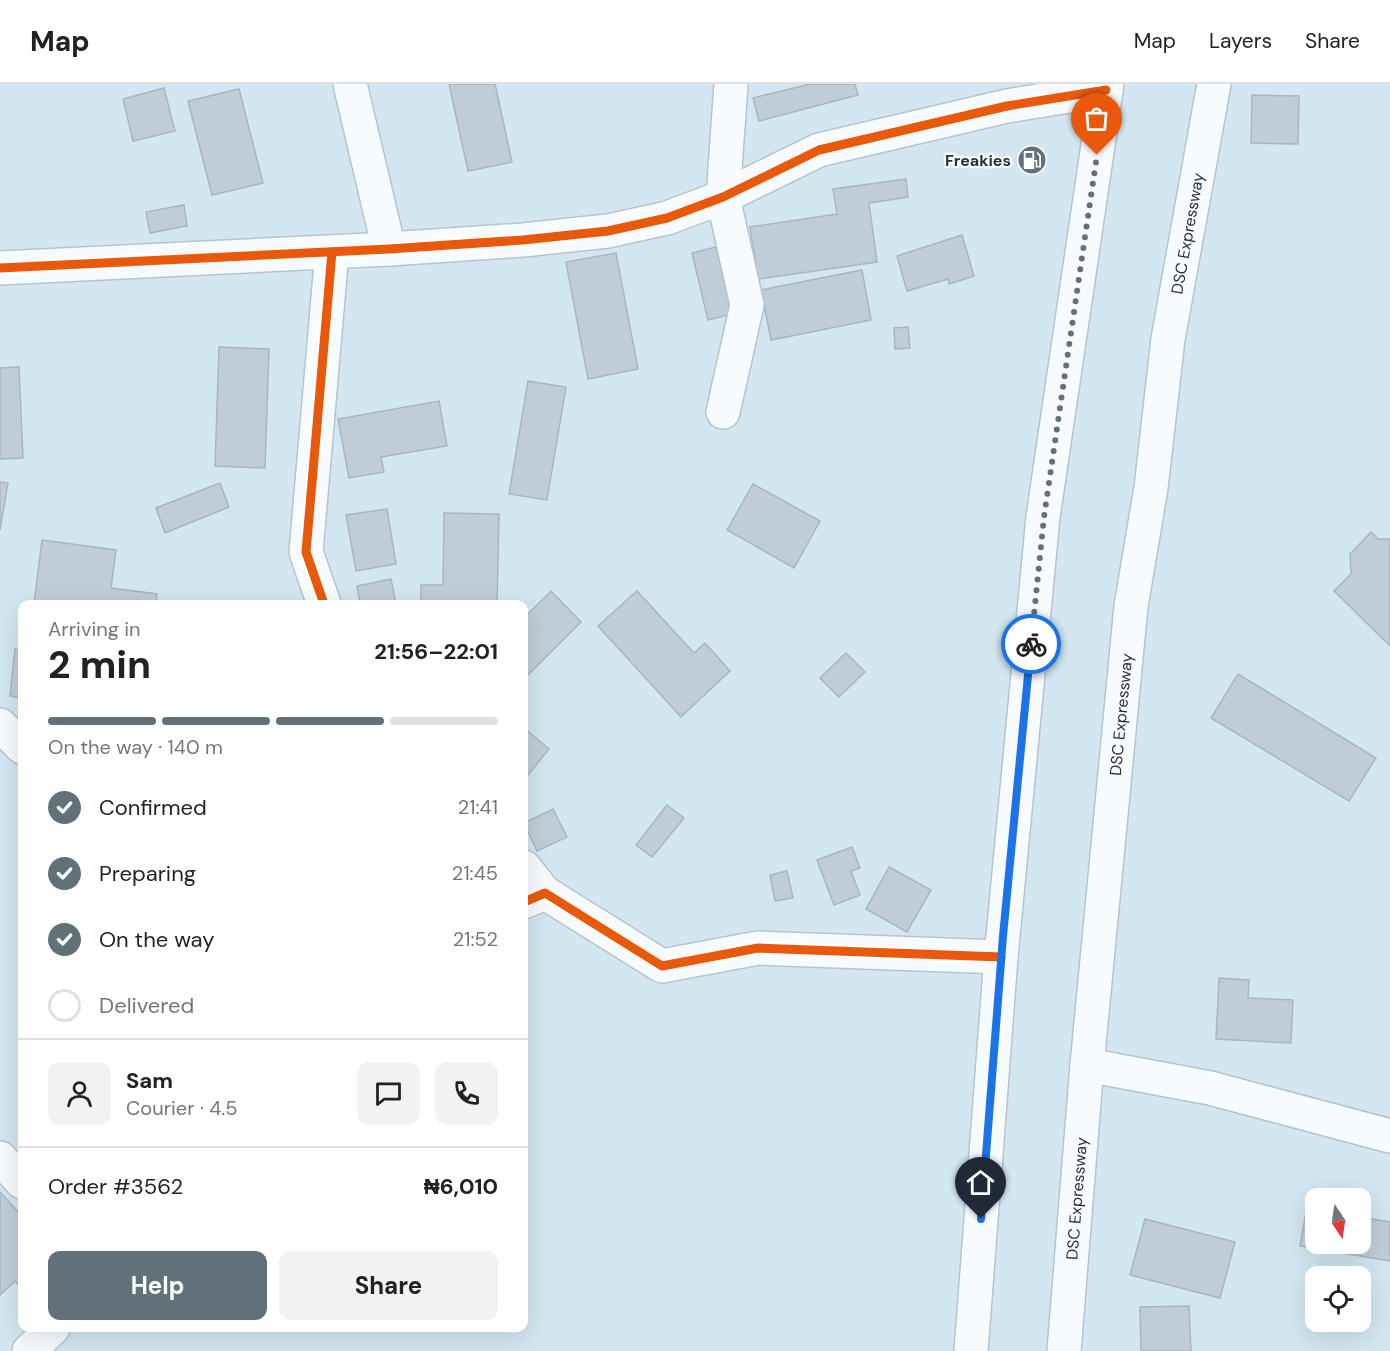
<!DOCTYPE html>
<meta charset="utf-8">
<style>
:root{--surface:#fff;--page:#f2f2f2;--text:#222;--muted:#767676;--line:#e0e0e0;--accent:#61717a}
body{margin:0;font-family:"DM Sans",sans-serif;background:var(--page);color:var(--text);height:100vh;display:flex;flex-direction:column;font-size:22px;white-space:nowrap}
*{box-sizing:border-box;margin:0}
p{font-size:20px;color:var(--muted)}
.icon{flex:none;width:33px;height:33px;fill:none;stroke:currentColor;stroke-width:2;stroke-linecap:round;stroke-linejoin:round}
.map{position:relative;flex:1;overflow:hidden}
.sheet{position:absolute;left:18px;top:516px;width:510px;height:732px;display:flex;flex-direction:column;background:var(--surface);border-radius:12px;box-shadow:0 6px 24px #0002}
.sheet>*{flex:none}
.needle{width:39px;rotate:167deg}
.buttons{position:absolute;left:1305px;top:1104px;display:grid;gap:12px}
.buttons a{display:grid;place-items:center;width:66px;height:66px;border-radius:12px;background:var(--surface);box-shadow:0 6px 24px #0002;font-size:30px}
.pin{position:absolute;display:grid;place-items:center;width:51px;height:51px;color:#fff;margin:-62px -26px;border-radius:50% 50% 50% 0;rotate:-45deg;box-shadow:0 0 6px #0007}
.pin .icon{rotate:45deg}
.courier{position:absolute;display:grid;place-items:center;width:60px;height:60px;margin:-30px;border:4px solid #1a73e8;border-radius:50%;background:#fff;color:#222;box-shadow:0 2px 8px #0007}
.head em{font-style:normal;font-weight:700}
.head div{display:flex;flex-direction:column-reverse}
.head{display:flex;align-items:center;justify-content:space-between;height:102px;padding:0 30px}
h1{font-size:39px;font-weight:700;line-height:45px}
.bar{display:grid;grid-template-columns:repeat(4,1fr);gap:9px 6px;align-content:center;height:72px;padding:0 30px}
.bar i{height:8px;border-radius:4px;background:var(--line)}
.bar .on{background:var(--accent)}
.bar p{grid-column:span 4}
.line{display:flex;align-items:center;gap:15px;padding:0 30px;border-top:2px solid var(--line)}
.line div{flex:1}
.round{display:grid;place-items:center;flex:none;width:63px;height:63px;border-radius:12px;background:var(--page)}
ol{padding:0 30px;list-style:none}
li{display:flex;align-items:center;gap:18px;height:66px}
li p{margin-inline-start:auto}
li .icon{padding:6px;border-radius:50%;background:var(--accent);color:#fff;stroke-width:4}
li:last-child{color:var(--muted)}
li i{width:33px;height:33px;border:3px solid var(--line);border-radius:50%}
.action{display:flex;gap:12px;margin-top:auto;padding:12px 30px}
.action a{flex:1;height:69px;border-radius:12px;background:var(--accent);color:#fff;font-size:24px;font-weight:700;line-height:69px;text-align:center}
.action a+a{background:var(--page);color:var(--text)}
header{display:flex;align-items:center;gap:36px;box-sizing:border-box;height:84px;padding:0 30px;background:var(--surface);border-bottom:2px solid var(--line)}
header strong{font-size:28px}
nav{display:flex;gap:33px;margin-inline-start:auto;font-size:21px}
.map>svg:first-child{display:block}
</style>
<header>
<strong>Map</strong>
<nav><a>Map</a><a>Layers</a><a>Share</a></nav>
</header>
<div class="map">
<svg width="1390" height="1267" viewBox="0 0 1390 1267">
<rect width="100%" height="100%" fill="#d2e7f2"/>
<g fill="#c0cdd8" stroke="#a9b6c0" stroke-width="1.5">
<polygon points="449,0 495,0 512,78 468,87"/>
<polygon points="810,0 855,0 858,11 759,37 753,14"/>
<polygon points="164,4 175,47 133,57 123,15"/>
<polygon points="239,5 263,99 212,111 188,17"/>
<polygon points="1252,11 1299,12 1298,60 1251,59"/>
<polygon points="906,95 908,113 869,119 877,178 758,195 750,143 837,130 833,105"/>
<polygon points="184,121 187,142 150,149 146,128"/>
<polygon points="962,151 974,192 949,200 948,195 907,207 897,172"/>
<polygon points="716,163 732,230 708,236 692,169"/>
<polygon points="616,169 638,285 588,295 566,178"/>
<polygon points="862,186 871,236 771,256 761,206"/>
<polygon points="908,243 910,264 895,265 894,244"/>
<polygon points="219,263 269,265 265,384 215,382"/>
<polygon points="19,283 23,374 0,375 0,284"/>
<polygon points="528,297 566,303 547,416 509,410"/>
<polygon points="439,317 447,362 381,373 384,388 349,394 338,335"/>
<polygon points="0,398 8,399 0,446"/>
<polygon points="220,399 229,423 165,449 156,424"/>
<polygon points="753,400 820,437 794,484 727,446"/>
<polygon points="387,425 396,480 356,487 346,431"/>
<polygon points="444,429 499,430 497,520 421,520 421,501 443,501"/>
<polygon points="1371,448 1378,455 1390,455 1390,562 1334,507 1351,490 1350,470"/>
<polygon points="42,456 116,466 111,504 157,510 156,520 34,520"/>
<polygon points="391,495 396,520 360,520 357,502"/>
<polygon points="551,507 581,538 524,595 524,534"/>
<polygon points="637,507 694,569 705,559 730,587 681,633 598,542"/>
<polygon points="15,565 22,566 22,614 10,612"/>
<polygon points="846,569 865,588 839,613 820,594"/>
<polygon points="1238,590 1376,674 1349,717 1211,634"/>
<polygon points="524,644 549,665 524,696"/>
<polygon points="667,721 684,734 652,773 636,761"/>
<polygon points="553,725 567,753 537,767 524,739"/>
<polygon points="852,763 860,784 851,787 860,811 834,821 817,776"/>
<polygon points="889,783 931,806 907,848 866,825"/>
<polygon points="787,787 793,814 775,817 770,791"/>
<polygon points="1219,894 1249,896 1248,914 1293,916 1291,959 1216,955"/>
<polygon points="0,1108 22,1132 22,1205 15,1197 0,1211"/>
<polygon points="1307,1123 1316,1125 1316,1160 1360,1160 1360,1133 1390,1138 1390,1177 1300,1162"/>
<polygon points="1145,1135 1235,1158 1220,1214 1130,1191"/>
<polygon points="1189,1222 1191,1267 1141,1267 1140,1223"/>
</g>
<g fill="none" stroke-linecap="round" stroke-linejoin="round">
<g stroke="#b5c5cd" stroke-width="36">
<g id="minor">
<polyline points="350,0 389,165"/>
<polyline points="0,184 389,165 523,156 608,147 667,134 723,113 819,66 1007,22 1106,6"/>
<polyline points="723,328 747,221 723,113 731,0"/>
<polyline points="324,520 306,468 332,168"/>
<polyline points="0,641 22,663"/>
<polyline points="524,783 545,809"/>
<polyline points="524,818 545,809 662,882 758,864 1001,873"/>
<polyline points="1087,981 1210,1004 1390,1052"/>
<polyline points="0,1074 22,1098"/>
<polyline points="29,1267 53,1244"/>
</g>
</g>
<g stroke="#b5c5cd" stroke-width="36">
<g id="major">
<polyline points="971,1267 1001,873 1043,433 1107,0"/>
<path id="s1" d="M 1064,1267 L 1087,981 L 1131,522 L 1151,404 L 1168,255 L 1214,0"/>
</g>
</g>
<use href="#minor" stroke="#f8fbfd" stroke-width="33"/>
<use href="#major" stroke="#f8fbfd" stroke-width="33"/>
<g stroke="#fff" stroke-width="13">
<g id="cycleway">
<polyline points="0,184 389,165 523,156 608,147 667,134 723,113 819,66 1007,22 1106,6"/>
<polyline points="324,520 306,468 332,168"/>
<polyline points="524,818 545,809 662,882 758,864 1001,873"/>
</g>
</g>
<use href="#cycleway" stroke="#e8590c" stroke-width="9"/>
</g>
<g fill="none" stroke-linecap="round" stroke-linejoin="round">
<polyline stroke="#61717a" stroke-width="6" stroke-dasharray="0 10.8" points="1031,560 1044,433 1097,71"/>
<polyline stroke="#1a73e8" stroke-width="8" points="981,1135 1003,852 1031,560"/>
</g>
<defs>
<g id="fuel-disc" transform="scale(1.5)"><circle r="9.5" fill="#61717a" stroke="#fff"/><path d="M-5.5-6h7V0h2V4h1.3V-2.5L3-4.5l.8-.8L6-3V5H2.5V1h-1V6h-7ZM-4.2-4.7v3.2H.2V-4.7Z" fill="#fff"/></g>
</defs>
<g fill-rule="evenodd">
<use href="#fuel-disc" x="1032" y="76"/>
</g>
<g text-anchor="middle" stroke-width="4.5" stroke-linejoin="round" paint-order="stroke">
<g font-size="16" font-weight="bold" fill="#24323a" stroke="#fff" text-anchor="end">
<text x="1011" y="82">Freakies</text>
</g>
<g font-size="16" fill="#24323a" stroke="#fff">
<text dy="6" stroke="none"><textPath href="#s1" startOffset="1125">DSC Expressway</textPath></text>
<text dy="6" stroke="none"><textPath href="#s1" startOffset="639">DSC Expressway</textPath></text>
<text dy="6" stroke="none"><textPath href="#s1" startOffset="153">DSC Expressway</textPath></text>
</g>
</g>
</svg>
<div class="buttons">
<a><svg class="needle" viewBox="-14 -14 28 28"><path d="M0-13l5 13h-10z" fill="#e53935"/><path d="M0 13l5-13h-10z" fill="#767676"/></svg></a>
<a><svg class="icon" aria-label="locate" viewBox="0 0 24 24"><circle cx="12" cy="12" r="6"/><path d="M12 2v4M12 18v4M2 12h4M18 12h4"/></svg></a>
</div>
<div class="pin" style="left:1097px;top:71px;background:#ea580c"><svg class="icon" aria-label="bag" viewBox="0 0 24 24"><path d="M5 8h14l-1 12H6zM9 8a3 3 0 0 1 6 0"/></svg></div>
<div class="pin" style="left:981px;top:1135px;background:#1f2937"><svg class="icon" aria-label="home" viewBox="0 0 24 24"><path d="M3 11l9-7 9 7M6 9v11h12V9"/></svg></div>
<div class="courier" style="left:1031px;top:560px"><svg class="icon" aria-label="bike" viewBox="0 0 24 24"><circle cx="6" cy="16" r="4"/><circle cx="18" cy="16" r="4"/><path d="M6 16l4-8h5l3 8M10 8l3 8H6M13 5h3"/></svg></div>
<section class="sheet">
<div class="head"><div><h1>2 min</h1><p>Arriving in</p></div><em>21:56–22:01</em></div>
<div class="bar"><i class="on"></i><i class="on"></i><i class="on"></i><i></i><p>On the way · 140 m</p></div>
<ol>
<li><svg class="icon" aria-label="check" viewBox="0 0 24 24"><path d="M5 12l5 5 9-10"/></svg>Confirmed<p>21:41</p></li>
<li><svg class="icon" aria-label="check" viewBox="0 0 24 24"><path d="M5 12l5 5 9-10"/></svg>Preparing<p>21:45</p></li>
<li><svg class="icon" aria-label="check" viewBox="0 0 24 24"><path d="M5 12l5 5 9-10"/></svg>On the way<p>21:52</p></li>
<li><i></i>Delivered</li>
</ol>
<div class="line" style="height:108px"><a class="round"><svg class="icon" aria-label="person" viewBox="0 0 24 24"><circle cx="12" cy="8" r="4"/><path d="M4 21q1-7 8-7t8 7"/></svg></a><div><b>Sam</b><p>Courier · 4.5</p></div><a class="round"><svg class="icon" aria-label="chat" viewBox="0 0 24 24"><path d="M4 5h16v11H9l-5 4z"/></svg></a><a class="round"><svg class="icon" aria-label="phone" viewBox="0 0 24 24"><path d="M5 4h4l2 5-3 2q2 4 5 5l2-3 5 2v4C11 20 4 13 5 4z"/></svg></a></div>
<div class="line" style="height:78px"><div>Order #3562</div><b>₦6,010</b></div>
<div class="action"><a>Help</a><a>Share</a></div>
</section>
</div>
